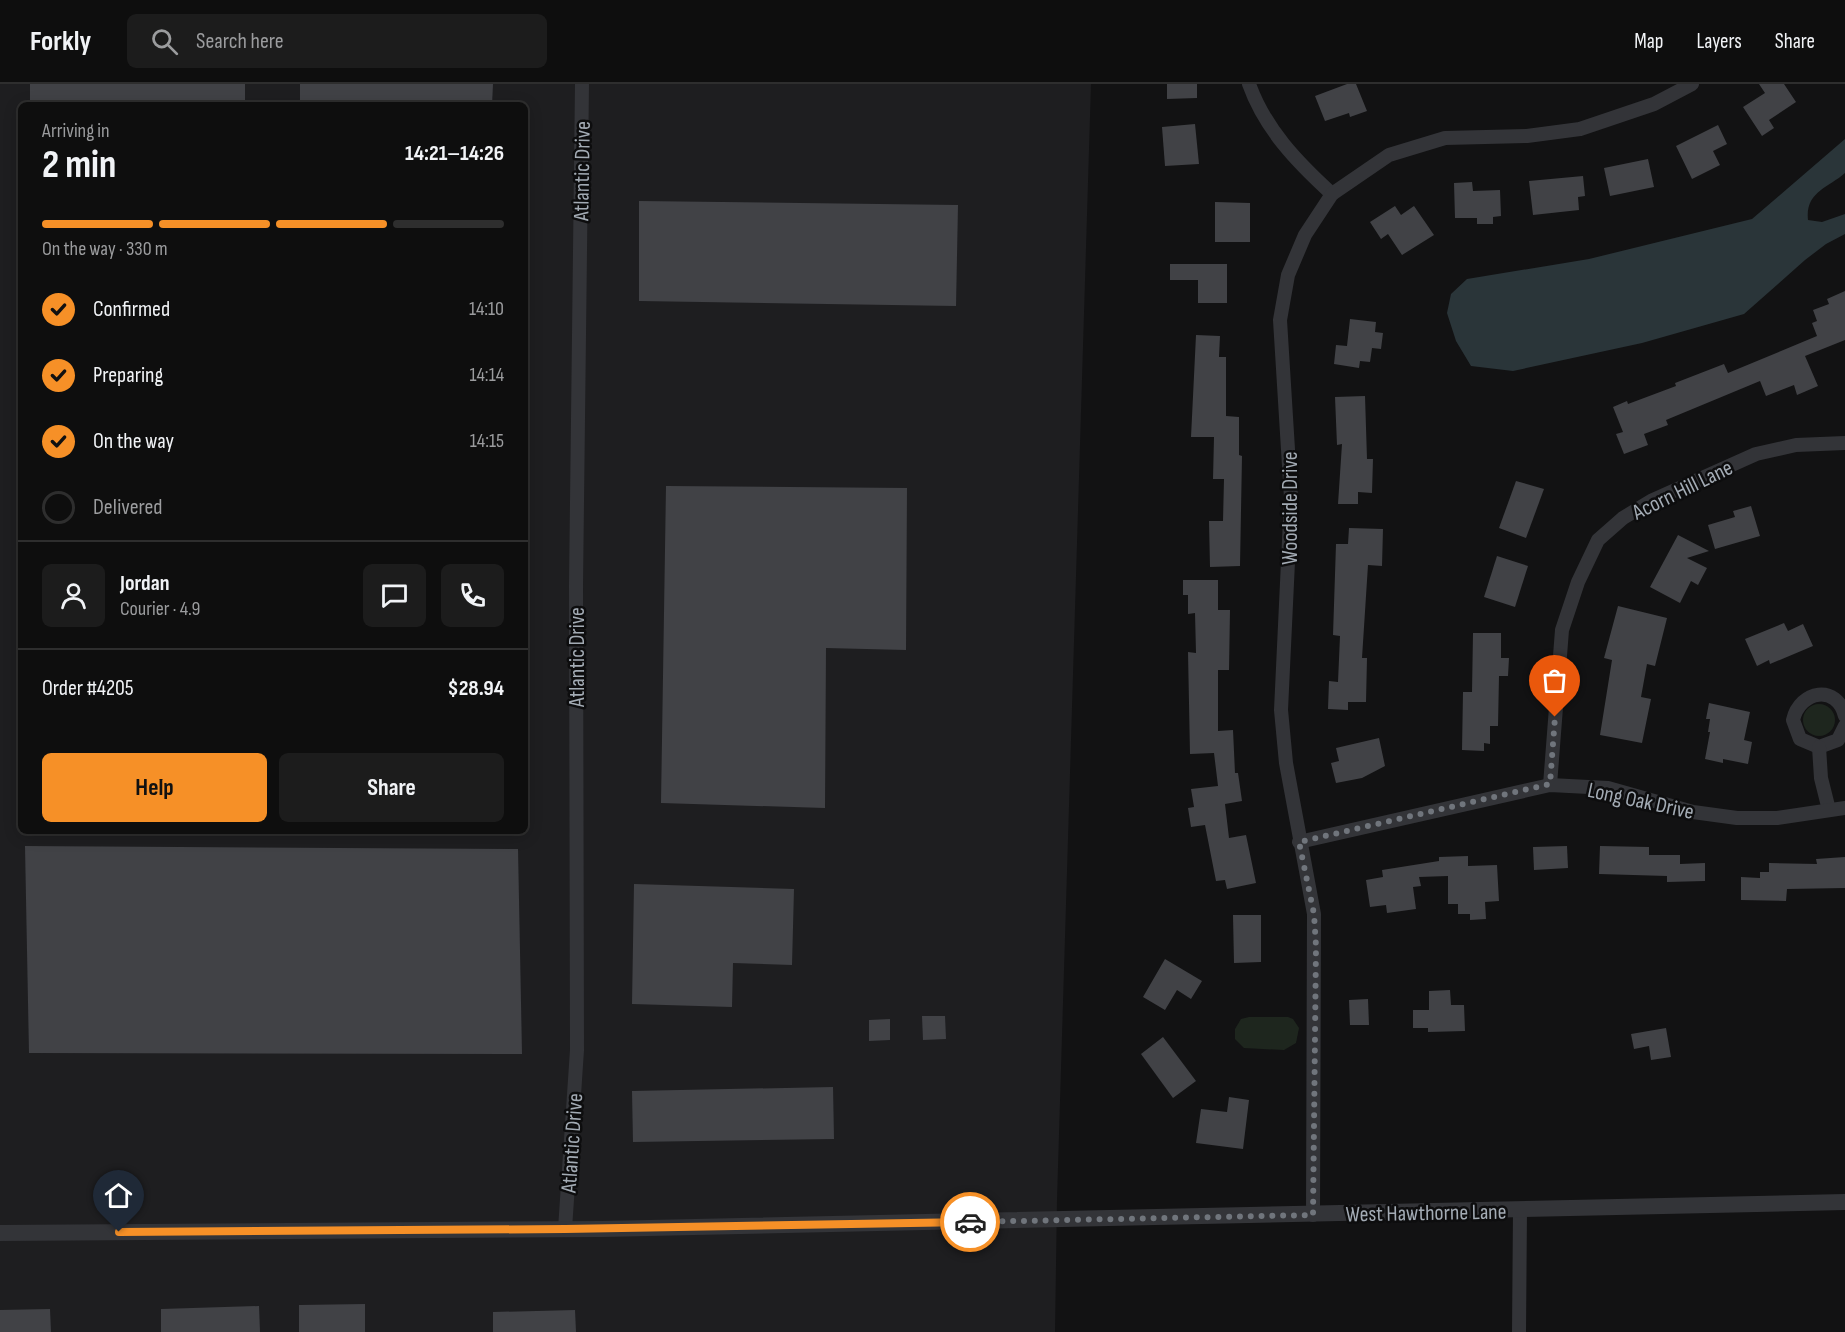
<!DOCTYPE html>
<meta charset="utf-8">
<style>
:root{--surface:#0e0e0e;--page:#1c1c1c;--text:#f1f3f6;--muted:#9b9c9e;--line:#2e2e2e;--accent:#f69027}
body{margin:0;font-family:"Sofia Sans Condensed",sans-serif;background:var(--page);color:var(--text);height:100vh;display:flex;flex-direction:column;font-size:22px;white-space:nowrap}
*{box-sizing:border-box;margin:0}
p{font-size:20px;color:var(--muted)}
.icon{flex:none;width:33px;height:33px;fill:none;stroke:currentColor;stroke-width:2;stroke-linecap:round;stroke-linejoin:round}
.map{position:relative;flex:1;overflow:hidden}
.side{position:absolute;left:18px;top:18px;width:510px;height:732px;display:flex;flex-direction:column;background:var(--surface);border-radius:9px;box-shadow:0 3px 15px #0003,0 0 0 2px var(--line)}
.side>*{flex:none}
.pin{position:absolute;display:grid;place-items:center;width:51px;height:51px;color:#fff;margin:-62px -26px;border-radius:50% 50% 50% 0;rotate:-45deg;box-shadow:0 0 6px #0007}
.pin .icon{rotate:45deg}
.courier{position:absolute;display:grid;place-items:center;width:60px;height:60px;margin:-30px;border:4px solid #f69027;border-radius:50%;background:#fff;color:#222;box-shadow:0 2px 8px #0007}
.headline em{font-style:normal;font-weight:700}
.headline div{display:flex;flex-direction:column-reverse}
.headline{display:flex;align-items:center;justify-content:space-between;height:102px;padding:0 24px}
h1{font-size:39px;font-weight:700;line-height:45px}
.bar{display:grid;grid-template-columns:repeat(4,1fr);gap:9px 6px;align-content:center;height:72px;padding:0 24px}
.bar i{height:8px;border-radius:4px;background:var(--line)}
.bar .active{background:var(--accent)}
.bar p{grid-column:span 4}
.line{display:flex;align-items:center;gap:15px;padding:0 24px;border-top:2px solid var(--line)}
.line div{flex:1}
.round{display:grid;place-items:center;flex:none;width:63px;height:63px;border-radius:9px;background:var(--page)}
ol{padding:0 24px;list-style:none}
li{display:flex;align-items:center;gap:18px;height:66px}
li p{margin-inline-start:auto}
li .icon{padding:6px;border-radius:50%;background:var(--accent);color:#111;stroke-width:4}
li:last-child{color:var(--muted)}
li i{width:33px;height:33px;border:3px solid var(--line);border-radius:50%}
.button{display:flex;gap:12px;margin-top:auto;padding:12px 24px}
.button a{flex:1;height:69px;border-radius:9px;background:var(--accent);color:#111;font-size:24px;font-weight:700;line-height:69px;text-align:center}
.button a+a{background:var(--page);color:var(--text)}
header{display:flex;align-items:center;gap:36px;box-sizing:border-box;height:84px;padding:0 30px;background:var(--surface);border-bottom:2px solid var(--line)}
header strong{font-size:28px}
nav{display:flex;gap:33px;margin-inline-start:auto;font-size:21px}
.search{width:420px;height:54px;background:var(--page);display:flex;align-items:center;gap:15px;box-sizing:border-box;padding:0 21px;border-radius:9px;color:var(--muted);font-size:22px}
.map>svg:first-child{display:block}
</style>
<header>
<strong>Forkly</strong>
<div class="search"><svg class="icon" aria-label="search" viewBox="0 0 24 24"><circle cx="10" cy="10" r="6"/><path d="M15 15l6 6"/></svg>Search here</div>
<nav><a>Map</a><a>Layers</a><a>Share</a></nav>
</header>
<div class="map">
<svg width="1845" height="1248" viewBox="0 0 1845 1248">
<rect width="100%" height="100%" fill="#121213"/>
<path fill="#1e1e20" fill-rule="evenodd" d="M 0,0 L 1091,0 L 1057,1116 L 1055,1248 L 0,1248 ZM 21,21 L 525,21 L 525,747 L 21,747 Z"/>
<g fill="#1e261e">
<circle cx="1819" cy="636" r="16"/>
<polygon points="1249,933 1288,933 1293,935 1299,944 1296,959 1284,966 1244,964 1235,955 1235,945 1241,935"/>
</g>
<path fill="#2a3539" d="M 1845,55 L 1845,89 C 1828,104 1805,108 1808,136 L 1822,138 L 1845,130 L 1845,150 L 1826,160 L 1805,176 L 1744,230 L 1642,259 L 1513,287 L 1471,282 L 1456,257 L 1447,229 L 1451,210 L 1467,195 L 1589,175 L 1752,135 Z"/>
<g fill="#414246">
<rect x="30" y="0" width="215" height="21"/>
<polygon points="300,0 493,0 492,21 300,21"/>
<polygon points="1167,0 1197,0 1197,14 1167,15"/>
<polygon points="1347,0 1356,0 1367,27 1350,33 1349,29 1325,37 1315,12"/>
<polygon points="1759,0 1784,0 1796,18 1769,36 1774,44 1762,52 1743,23 1765,9"/>
<polygon points="1195,40 1199,80 1165,82 1162,43"/>
<polygon points="1718,41 1727,60 1713,67 1720,81 1692,95 1676,62"/>
<polygon points="1648,75 1654,103 1610,112 1604,84"/>
<polygon points="1583,92 1585,112 1578,113 1579,126 1533,131 1529,97"/>
<polygon points="1472,98 1473,107 1500,106 1501,132 1493,133 1493,140 1477,140 1477,134 1455,134 1454,99"/>
<polygon points="639,117 958,121 956,222 639,217"/>
<polygon points="1215,118 1250,119 1250,158 1215,158"/>
<polygon points="1395,122 1401,131 1414,122 1434,151 1402,171 1388,150 1381,155 1370,138"/>
<polygon points="1170,180 1227,180 1227,219 1198,219 1198,196 1170,196"/>
<polygon points="1845,207 1845,256 1805,272 1818,302 1797,311 1794,301 1766,312 1760,297 1666,336 1668,341 1644,350 1648,361 1624,370 1616,350 1623,348 1613,323 1627,317 1628,320 1676,302 1675,299 1724,280 1728,289 1817,252 1812,239 1817,237 1813,226 1829,220 1827,215"/>
<polygon points="1350,235 1376,238 1375,248 1383,249 1381,265 1372,264 1370,278 1360,277 1359,284 1334,280 1336,261 1347,262"/>
<polygon points="1196,251 1220,252 1219,273 1226,273 1226,332 1239,333 1239,371 1242,372 1240,482 1210,483 1209,437 1223,437 1224,395 1213,395 1214,353 1191,353"/>
<polygon points="1365,312 1367,375 1373,375 1372,409 1358,408 1358,420 1338,420 1342,360 1337,361 1335,313"/>
<polygon points="1516,397 1544,405 1526,454 1499,444"/>
<polygon points="666,402 907,404 906,566 826,564 825,724 661,719"/>
<polygon points="1751,422 1760,452 1715,465 1708,441 1735,433 1733,427"/>
<polygon points="1349,444 1383,445 1382,482 1368,481 1362,574 1367,574 1366,618 1348,618 1348,626 1328,625 1329,597 1338,598 1340,552 1333,551 1336,460 1348,460"/>
<polygon points="1678,451 1709,467 1687,474 1707,484 1698,501 1691,497 1680,519 1650,503"/>
<polygon points="1497,472 1528,482 1515,523 1484,513"/>
<polygon points="1183,496 1218,496 1218,526 1230,526 1229,586 1218,586 1218,647 1233,646 1235,689 1238,689 1242,717 1225,720 1229,754 1246,751 1256,799 1227,805 1225,796 1216,797 1205,741 1191,743 1188,724 1194,723 1191,705 1218,702 1214,669 1190,670 1188,568 1196,569 1195,529 1188,530 1188,511 1183,511"/>
<polygon points="1618,522 1667,534 1655,582 1647,580 1641,613 1651,615 1642,659 1600,651 1612,576 1604,574"/>
<polygon points="1784,539 1788,547 1803,540 1813,562 1770,580 1769,576 1757,582 1745,555"/>
<polygon points="1473,549 1501,549 1501,574 1509,574 1508,592 1499,592 1498,642 1490,642 1490,660 1484,659 1484,667 1462,666 1463,608 1472,608"/>
<polygon points="1709,619 1750,628 1744,656 1752,658 1748,680 1723,675 1723,679 1705,675 1710,648 1708,648 1710,635 1706,635"/>
<polygon points="1379,654 1385,682 1362,694 1336,699 1331,679 1339,677 1336,664"/>
<polygon points="25,762 518,765 522,970 29,969"/>
<polygon points="1567,762 1568,784 1534,786 1533,763"/>
<polygon points="1600,762 1649,763 1649,771 1680,771 1680,780 1705,779 1705,797 1667,798 1667,792 1599,790"/>
<polygon points="1468,772 1468,782 1497,781 1499,817 1485,818 1486,835 1470,836 1470,830 1458,830 1458,820 1448,820 1448,792 1419,793 1421,802 1413,803 1416,825 1387,829 1386,821 1370,823 1366,796 1383,793 1382,786 1439,777 1439,773"/>
<polygon points="1845,773 1845,804 1787,805 1786,817 1741,816 1741,793 1760,794 1760,788 1769,788 1769,779 1817,780 1816,775"/>
<polygon points="634,800 794,805 792,881 733,879 732,923 632,920"/>
<polygon points="1233,831 1261,831 1261,878 1234,879"/>
<polygon points="1165,875 1202,897 1191,915 1177,906 1165,926 1143,913"/>
<polygon points="1450,906 1451,921 1464,921 1465,947 1428,948 1428,944 1413,944 1413,926 1429,926 1429,907"/>
<polygon points="1368,915 1369,941 1350,941 1349,916"/>
<polygon points="922,932 945,932 946,955 923,956"/>
<polygon points="890,935 890,956 869,957 869,936"/>
<polygon points="1666,944 1671,973 1651,976 1649,962 1634,965 1631,950"/>
<polygon points="1163,953 1196,997 1173,1014 1141,970"/>
<polygon points="833,1003 834,1055 633,1058 632,1007"/>
<polygon points="1229,1013 1249,1016 1243,1065 1196,1059 1201,1025 1227,1028"/>
<polygon points="365,1220 365,1248 299,1248 299,1221"/>
<polygon points="259,1222 260,1248 161,1248 161,1225"/>
<polygon points="50,1225 51,1248 0,1248 0,1226"/>
<polygon points="575,1226 576,1248 493,1248 493,1228"/>
</g>
<g fill="none" stroke-linecap="round" stroke-linejoin="round">
<g stroke="#333438" stroke-width="14">
<path d="M 1249,0 C 1265,45 1297,78 1332,110"/>
<path d="M 1845,632 C 1837,600 1800,606 1793,636 L 1800,655 L 1819,663 L 1838,656 L 1845,642"/>
<polyline points="1819,663 1821,694 1829,726"/>
<polyline points="1550,701 1562,546 1578,498 1598,456 1623,434 1651,417 1756,370 1796,361 1845,359"/>
<polyline points="1299,758 1550,701 1608,704 1693,728 1737,734 1777,734 1845,724"/>
<polyline points="1313,1131 1314,830 1286,679 1281,626 1291,414 1280,236 1288,191 1305,151 1332,110 1389,71 1445,54 1527,52 1580,45 1654,20 1692,0"/>
<polyline points="565,1145 577,966 576,502 582,0"/>
<polyline points="1519,1248 1520,1126"/>
</g>
<polyline stroke="#333438" stroke-width="16" points="0,1149 602,1145 1845,1118"/>
</g>
<g fill="none" stroke-linecap="round" stroke-linejoin="round">
<polyline stroke="#70757c" stroke-width="6" stroke-dasharray="0 10.8" points="970,1138 1313,1131 1316,862 1314,830 1299,758 1550,700 1555,633"/>
<polyline stroke="#f69027" stroke-width="8" points="119,1148 565,1145 970,1138"/>
</g>
<g text-anchor="middle" stroke-width="5" stroke-linejoin="round" paint-order="stroke">
<g font-size="22" fill="#a3abb4" stroke="#0d0d0e">
<text transform="translate(581 87) rotate(-89)" y="8">Atlantic Drive</text>
<text transform="translate(1682 405) rotate(-26)" y="8">Acorn Hill Lane</text>
<text transform="translate(1289 424) rotate(-90)" y="8">Woodside Drive</text>
<text transform="translate(576 573) rotate(-90)" y="8">Atlantic Drive</text>
<text transform="translate(1641 716) rotate(12)" y="8">Long Oak Drive</text>
<text transform="translate(571 1059) rotate(-86)" y="8">Atlantic Drive</text>
<text transform="translate(1426 1128) rotate(-1)" y="8">West Hawthorne Lane</text>
</g>
</g>
</svg>
<div class="pin" style="left:1555px;top:633px;background:#ea580c"><svg class="icon" aria-label="bag" viewBox="0 0 24 24"><path d="M5 8h14l-1 12H6zM9 8a3 3 0 0 1 6 0"/></svg></div>
<div class="pin" style="left:119px;top:1148px;background:#1f2937"><svg class="icon" aria-label="home" viewBox="0 0 24 24"><path d="M3 11l9-7 9 7M6 9v11h12V9"/></svg></div>
<div class="courier" style="left:970px;top:1138px"><svg class="icon" aria-label="car" viewBox="0 0 24 24"><path d="M5 17H2v-5l4-1 3-4h7l3 4 3 1v5h-3M9 17h6M6 11h13"/><circle cx="7" cy="17" r="2"/><circle cx="17" cy="17" r="2"/></svg></div>
<section class="side">
<div class="headline"><div><h1>2 min</h1><p>Arriving in</p></div><em>14:21–14:26</em></div>
<div class="bar"><i class="active"></i><i class="active"></i><i class="active"></i><i></i><p>On the way · 330 m</p></div>
<ol>
<li><svg class="icon" aria-label="check" viewBox="0 0 24 24"><path d="M5 12l5 5 9-10"/></svg>Confirmed<p>14:10</p></li>
<li><svg class="icon" aria-label="check" viewBox="0 0 24 24"><path d="M5 12l5 5 9-10"/></svg>Preparing<p>14:14</p></li>
<li><svg class="icon" aria-label="check" viewBox="0 0 24 24"><path d="M5 12l5 5 9-10"/></svg>On the way<p>14:15</p></li>
<li><i></i>Delivered</li>
</ol>
<div class="line" style="height:108px"><a class="round"><svg class="icon" aria-label="person" viewBox="0 0 24 24"><circle cx="12" cy="8" r="4"/><path d="M4 21q1-7 8-7t8 7"/></svg></a><div><b>Jordan</b><p>Courier · 4.9</p></div><a class="round"><svg class="icon" aria-label="chat" viewBox="0 0 24 24"><path d="M4 5h16v11H9l-5 4z"/></svg></a><a class="round"><svg class="icon" aria-label="phone" viewBox="0 0 24 24"><path d="M5 4h4l2 5-3 2q2 4 5 5l2-3 5 2v4C11 20 4 13 5 4z"/></svg></a></div>
<div class="line" style="height:78px"><div>Order #4205</div><b>$28.94</b></div>
<div class="button"><a>Help</a><a>Share</a></div>
</section>
</div>
